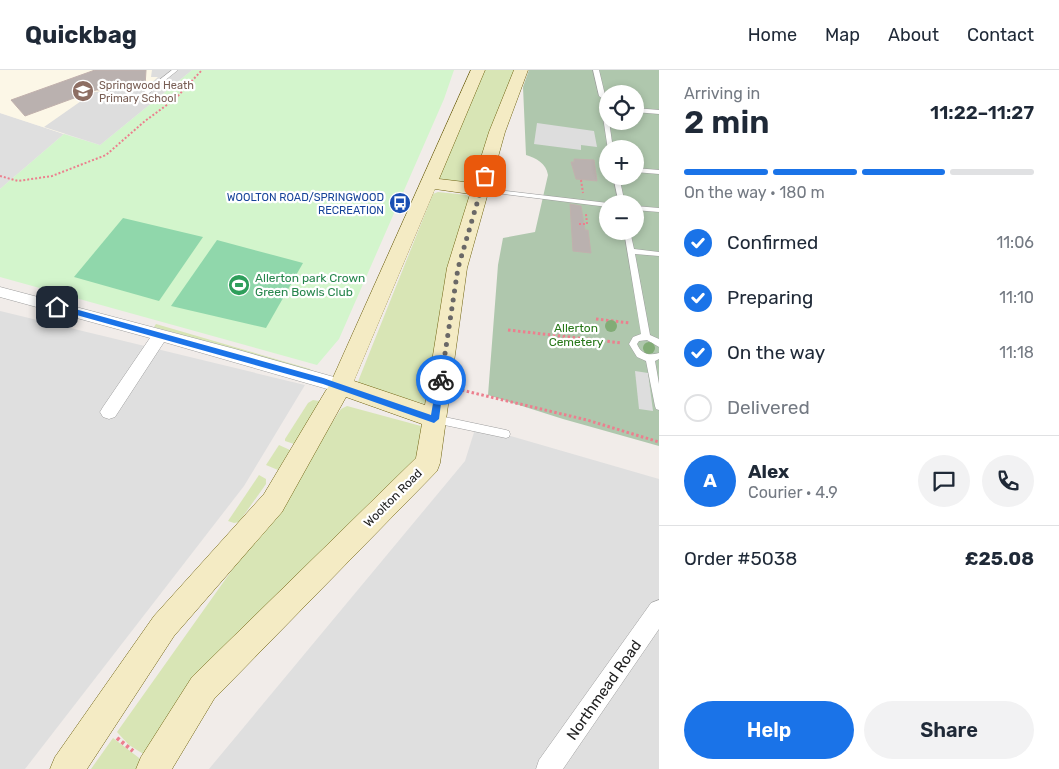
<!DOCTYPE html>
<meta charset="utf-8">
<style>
:root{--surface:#fff;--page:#f2f2f3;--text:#1f2937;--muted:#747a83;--line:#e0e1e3;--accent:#1a73e8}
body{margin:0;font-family:Rubik,sans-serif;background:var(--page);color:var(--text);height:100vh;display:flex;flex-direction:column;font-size:19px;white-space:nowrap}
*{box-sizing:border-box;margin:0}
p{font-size:16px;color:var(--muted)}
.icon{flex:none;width:28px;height:28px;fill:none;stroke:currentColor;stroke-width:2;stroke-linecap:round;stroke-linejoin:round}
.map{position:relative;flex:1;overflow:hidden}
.side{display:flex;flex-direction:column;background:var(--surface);width:400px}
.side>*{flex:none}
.tools{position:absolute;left:599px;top:15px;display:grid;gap:10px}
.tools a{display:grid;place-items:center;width:45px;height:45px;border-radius:50%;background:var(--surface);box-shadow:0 2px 8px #0003;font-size:25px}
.pin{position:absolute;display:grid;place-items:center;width:42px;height:42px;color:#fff;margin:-21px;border-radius:10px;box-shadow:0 2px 8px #0006}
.courier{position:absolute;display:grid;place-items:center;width:50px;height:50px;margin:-25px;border:4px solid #1a73e8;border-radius:50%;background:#fff;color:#222;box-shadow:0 1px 6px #0007}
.overview em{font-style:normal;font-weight:600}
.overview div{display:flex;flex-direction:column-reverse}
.overview{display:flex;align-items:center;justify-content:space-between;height:85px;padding:0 25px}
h1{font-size:32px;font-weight:600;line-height:38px}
.bar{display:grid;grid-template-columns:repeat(4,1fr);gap:8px 5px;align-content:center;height:60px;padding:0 25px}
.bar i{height:6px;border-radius:4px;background:var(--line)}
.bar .current{background:var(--accent)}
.bar p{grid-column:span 4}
.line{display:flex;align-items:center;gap:12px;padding:0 25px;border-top:1px solid var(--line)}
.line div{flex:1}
.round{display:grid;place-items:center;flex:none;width:52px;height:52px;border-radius:26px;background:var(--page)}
ol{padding:0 25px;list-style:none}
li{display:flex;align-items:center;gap:15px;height:55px}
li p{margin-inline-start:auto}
li .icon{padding:5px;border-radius:50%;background:var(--accent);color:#fff;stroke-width:4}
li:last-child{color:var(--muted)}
li i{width:28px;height:28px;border:2px solid var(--line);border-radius:50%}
.action{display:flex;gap:10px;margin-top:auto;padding:10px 25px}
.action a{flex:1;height:58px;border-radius:30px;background:var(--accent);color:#fff;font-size:20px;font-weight:600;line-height:58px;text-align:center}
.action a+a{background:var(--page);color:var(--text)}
header{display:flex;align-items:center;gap:30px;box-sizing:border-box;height:70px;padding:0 25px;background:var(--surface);border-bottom:1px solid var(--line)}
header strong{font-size:24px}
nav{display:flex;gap:28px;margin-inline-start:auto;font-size:18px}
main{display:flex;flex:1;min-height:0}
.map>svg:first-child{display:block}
</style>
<header>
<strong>Quickbag</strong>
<nav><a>Home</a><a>Map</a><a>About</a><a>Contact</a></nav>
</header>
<main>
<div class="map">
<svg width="659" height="699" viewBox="0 0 659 699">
<rect width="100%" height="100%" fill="#f1ece9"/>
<g fill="#dfdfdf">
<polygon points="0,43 64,64 0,119"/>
<polygon points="0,241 305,315 244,416 25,699 0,699"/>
<polygon points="476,356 659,409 659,699 209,699 465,391"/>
</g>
<polygon fill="#fcf7e7" points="0,0 192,0 64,64 0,43"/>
<g fill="#d8e5b5">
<polygon points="484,0 515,0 474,117 439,110 450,79"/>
<polygon points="438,122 467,125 470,128 428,335 357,314 433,124"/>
<polygon points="156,254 310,299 312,302 154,257"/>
<polygon points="313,330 319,331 319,334 294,374 285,371 285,369 308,333"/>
<polygon points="347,336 421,356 423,359 417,388 145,685 129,675 117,662 279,434 341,339"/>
<polygon points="279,375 290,380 278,400 266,395"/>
<polygon points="259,405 266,409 266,414 239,452 234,453 228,451"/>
<polygon points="113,668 143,691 138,699 91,699"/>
</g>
<path fill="#afc7ad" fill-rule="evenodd" d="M 529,0 L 659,0 L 659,376 L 563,349 L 488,325 L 498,195 L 503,168 L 535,162 L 548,105 C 546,93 536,88 526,85 L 523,17 ZM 608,24 L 635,24 L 635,51 L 608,51 ZM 608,79 L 635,79 L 635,106 L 608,106 ZM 608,134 L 635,134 L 635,161 L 608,161 Z"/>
<polygon fill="#d3f5cc" points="192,0 454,0 444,29 339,269 317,295 0,207 0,119 64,64 100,75"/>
<g fill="#90d7ab">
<polygon points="123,148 203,167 159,231 74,207"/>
<polygon points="217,170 303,193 266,258 171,236"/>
</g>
<g fill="#ddd">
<polygon points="152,0 192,0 100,75 44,57 94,22 145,19 158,7 151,7"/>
<polygon points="537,53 594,61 597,77 581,75 581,80 534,74"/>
<polygon points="635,301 648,303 653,341 639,339"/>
</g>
<g fill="#bab1af" stroke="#c1b1ad">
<polygon points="95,0 146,0 145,17 96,20 25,46 11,30"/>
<polygon points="574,89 594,90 597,111 576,109 571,92 574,92"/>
<polygon points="570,134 581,136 585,160 588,160 591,183 573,181"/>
</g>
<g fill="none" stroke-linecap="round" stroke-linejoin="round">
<g stroke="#9e9e9e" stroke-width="1">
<g id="service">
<polygon points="172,0 178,0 148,24 144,24 144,22"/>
<polygon points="593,0 599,0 605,25 608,28 608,33 599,26"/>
<polygon points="635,38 659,40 659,44 635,42"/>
<polygon points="608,43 608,51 609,51 613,79 608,80 603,47"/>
<polygon points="635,98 659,100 659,104 635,102"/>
<polygon points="613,106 619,106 625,134 619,134"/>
<polygon points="481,118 608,133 611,134 608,134 608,137 479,121 479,119"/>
<polygon points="635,136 659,138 659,142 635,140"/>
<path d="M 624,161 L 630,161 L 634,179 L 659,182 L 659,186 L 635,184 L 650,265 L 659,269 L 659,277 L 647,270 L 639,271 L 637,274 C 641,284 649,286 659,283 L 659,289 L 655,291 L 659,314 L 659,340 L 656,339 L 655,336 L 646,291 L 637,287 L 629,274 L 633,267 L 641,264 Z"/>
<polygon points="435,345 506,360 509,361 510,364 509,367 506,368 435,353 432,352 431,349 432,346"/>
</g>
</g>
<g stroke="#9e9e9e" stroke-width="1">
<g id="minor">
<polygon points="0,217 235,279 341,309 347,311 349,316 347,321 341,323 164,272 115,347 109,349 103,347 100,342 103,337 150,268 0,227"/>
<polygon points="659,530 659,559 563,699 536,699 539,690 651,533"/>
</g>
</g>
<g stroke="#706311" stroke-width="1">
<path id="secondary" d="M 471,0 L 485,0 L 439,109 L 473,113 L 489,62 L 514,0 L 528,0 L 505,62 L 467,198 L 440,393 L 437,401 L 214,629 L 172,699 L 136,699 L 141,687 L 192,607 L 416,388 L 422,354 L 346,327 L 282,442 L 174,566 L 87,699 L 50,699 L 55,687 L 154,546 L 264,424 L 331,312 ZM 435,119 L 470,124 L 447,198 L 425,335 L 354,311 Z"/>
</g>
<g stroke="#ec7f8e" stroke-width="2" stroke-dasharray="2 2" stroke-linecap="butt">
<polyline points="0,106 18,111 52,106 106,85 145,51 175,29 202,0"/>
<polyline points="581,110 583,123"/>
<polyline points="579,154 587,154 586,144"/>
</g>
<g stroke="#ec7f8e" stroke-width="3" stroke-dasharray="2.5 2.5" stroke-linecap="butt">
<polyline points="596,249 630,253"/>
<polyline points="508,260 622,273"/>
<polyline points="457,319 587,350 659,372"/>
</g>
<polyline stroke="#ec7f8e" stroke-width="4" stroke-dasharray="3 3" stroke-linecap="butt" points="117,668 133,681"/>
<use href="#service" fill="#fff" fill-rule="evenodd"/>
<use href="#minor" fill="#fff" fill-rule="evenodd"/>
<use href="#secondary" fill="#f4ebc4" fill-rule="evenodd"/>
</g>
<g fill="#82ac76">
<circle cx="611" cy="256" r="6"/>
<circle cx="649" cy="278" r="6"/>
</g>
<polygon fill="#1a73e8" points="57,234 323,308 431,345 437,310 441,306 444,310 439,349 434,353 323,314 55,239 54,237"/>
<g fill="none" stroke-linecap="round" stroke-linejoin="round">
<polyline stroke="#6a6867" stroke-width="5" stroke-dasharray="0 9" points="441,310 458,198 485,106"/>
</g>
<defs>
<g id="school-disc" transform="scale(1.125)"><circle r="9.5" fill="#8d6e63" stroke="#fff"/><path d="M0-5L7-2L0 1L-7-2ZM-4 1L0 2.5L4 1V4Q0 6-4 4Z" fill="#fff"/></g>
<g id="bus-disc" transform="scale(1.125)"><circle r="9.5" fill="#1a4fb4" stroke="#fff"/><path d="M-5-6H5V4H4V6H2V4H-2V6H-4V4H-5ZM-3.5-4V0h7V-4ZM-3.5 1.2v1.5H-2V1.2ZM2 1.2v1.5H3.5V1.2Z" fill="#fff"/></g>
<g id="stadium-disc" transform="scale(1.125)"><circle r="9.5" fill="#2e9e5b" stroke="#fff"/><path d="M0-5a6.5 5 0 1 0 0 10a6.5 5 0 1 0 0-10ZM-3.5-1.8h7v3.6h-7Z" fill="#fff"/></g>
</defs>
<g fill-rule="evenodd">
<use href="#school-disc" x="83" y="21"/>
<use href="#bus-disc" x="400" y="133"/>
<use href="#stadium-disc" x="239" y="215"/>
</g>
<g text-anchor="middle" stroke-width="4.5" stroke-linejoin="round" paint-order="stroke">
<g font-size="11" fill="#785e54" stroke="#fff" text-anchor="start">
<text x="99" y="19">Springwood Heath<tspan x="99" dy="13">Primary School</tspan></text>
</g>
<g font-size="11" fill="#164399" stroke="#fff" text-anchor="end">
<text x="384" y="131">WOOLTON ROAD/SPRINGWOOD<tspan x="384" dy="13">RECREATION</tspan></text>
</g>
<g font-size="12" fill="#27864d" stroke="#fff" text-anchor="start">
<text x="255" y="212">Allerton park Crown<tspan x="255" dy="14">Green Bowls Club</tspan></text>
</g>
<g font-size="12" fill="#277718" stroke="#fff">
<text x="576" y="262">Allerton<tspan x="576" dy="14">Cemetery</tspan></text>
</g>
<g font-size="12" fill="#212121" stroke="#fff">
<text transform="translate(393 428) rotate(-45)" y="4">Woolton Road</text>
</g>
<g font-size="15" fill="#212121" stroke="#fff">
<text transform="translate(604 620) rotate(-55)" y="5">Northmead Road</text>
</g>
</g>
</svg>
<div class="tools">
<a><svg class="icon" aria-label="locate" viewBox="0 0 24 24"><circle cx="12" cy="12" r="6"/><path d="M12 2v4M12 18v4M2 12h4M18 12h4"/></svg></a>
<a>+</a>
<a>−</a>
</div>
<div class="pin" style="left:485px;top:106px;background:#ea580c"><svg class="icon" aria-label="bag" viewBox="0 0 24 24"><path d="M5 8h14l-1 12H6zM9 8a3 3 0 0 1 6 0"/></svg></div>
<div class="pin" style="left:57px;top:237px;background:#1f2937"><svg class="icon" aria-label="home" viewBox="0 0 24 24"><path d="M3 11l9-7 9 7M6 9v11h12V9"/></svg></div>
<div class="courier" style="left:441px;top:310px"><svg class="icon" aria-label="bike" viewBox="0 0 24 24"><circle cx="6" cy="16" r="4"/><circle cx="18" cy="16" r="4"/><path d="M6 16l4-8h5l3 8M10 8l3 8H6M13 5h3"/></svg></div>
</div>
<section class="side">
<div class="overview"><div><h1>2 min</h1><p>Arriving in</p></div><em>11:22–11:27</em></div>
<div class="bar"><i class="current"></i><i class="current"></i><i class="current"></i><i></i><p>On the way · 180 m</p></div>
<ol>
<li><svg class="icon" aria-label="check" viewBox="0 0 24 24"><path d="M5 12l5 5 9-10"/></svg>Confirmed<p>11:06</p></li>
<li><svg class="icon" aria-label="check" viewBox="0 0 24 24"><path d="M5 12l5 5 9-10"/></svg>Preparing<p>11:10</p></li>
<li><svg class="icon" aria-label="check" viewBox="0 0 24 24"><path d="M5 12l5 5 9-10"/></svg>On the way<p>11:18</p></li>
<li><i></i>Delivered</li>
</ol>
<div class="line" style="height:90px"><b class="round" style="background:var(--accent);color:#fff">A</b><div><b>Alex</b><p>Courier · 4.9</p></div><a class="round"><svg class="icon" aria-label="chat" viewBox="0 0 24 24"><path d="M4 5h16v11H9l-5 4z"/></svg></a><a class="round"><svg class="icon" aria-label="phone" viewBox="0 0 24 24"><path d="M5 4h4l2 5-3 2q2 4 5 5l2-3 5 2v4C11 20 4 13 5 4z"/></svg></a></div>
<div class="line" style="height:65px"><div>Order #5038</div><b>£25.08</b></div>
<div class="action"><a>Help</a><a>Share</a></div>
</section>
</main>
